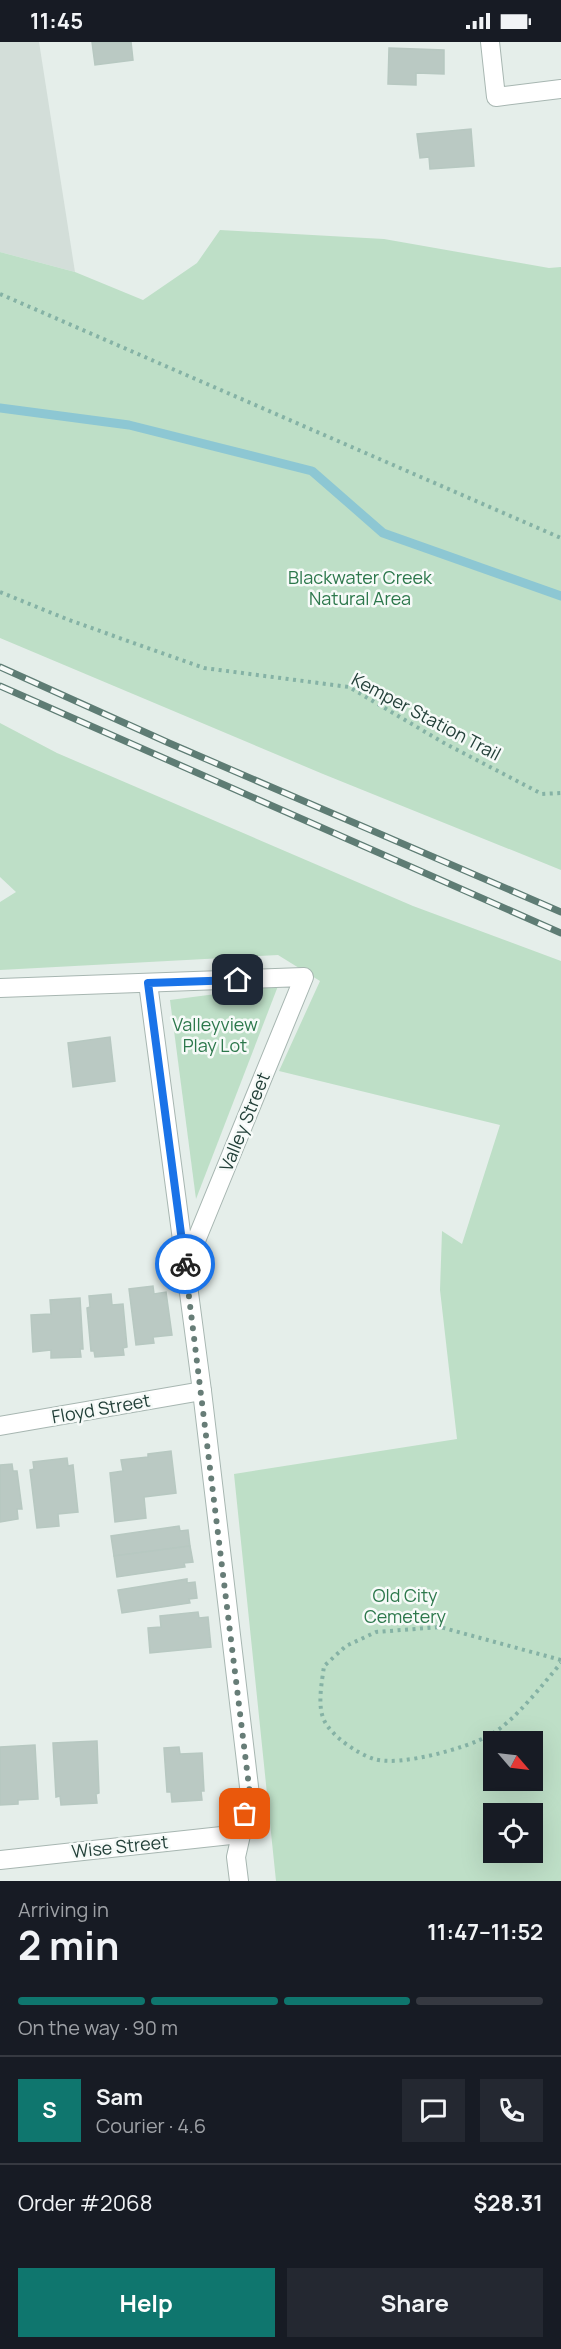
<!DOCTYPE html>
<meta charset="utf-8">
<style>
:root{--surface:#171b24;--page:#242831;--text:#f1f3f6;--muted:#9ea1a6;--line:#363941;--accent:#0f766e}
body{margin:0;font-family:Manrope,sans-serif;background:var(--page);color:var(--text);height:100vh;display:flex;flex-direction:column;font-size:22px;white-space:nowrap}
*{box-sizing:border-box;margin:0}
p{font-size:20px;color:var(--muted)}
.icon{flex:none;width:33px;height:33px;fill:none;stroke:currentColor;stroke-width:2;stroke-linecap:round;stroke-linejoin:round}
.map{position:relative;height:1839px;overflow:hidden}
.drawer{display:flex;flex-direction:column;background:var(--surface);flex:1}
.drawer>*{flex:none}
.needle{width:39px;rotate:118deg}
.buttons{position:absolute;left:483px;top:1689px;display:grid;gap:12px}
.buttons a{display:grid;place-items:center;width:60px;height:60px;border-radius:0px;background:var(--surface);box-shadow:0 6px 24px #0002;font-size:30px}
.pin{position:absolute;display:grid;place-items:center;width:51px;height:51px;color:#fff;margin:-26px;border-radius:12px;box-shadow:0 3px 9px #0006}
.courier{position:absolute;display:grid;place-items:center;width:60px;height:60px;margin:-30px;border:4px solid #1a73e8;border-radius:50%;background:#fff;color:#222;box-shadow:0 2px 8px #0007}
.head em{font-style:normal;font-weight:700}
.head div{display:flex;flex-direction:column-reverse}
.head{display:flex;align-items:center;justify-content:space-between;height:102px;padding:0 18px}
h1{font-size:39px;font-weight:700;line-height:45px}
.bar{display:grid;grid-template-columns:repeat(4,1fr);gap:9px 6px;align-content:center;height:72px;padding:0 18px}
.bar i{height:8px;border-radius:4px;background:var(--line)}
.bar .active{background:var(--accent)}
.bar p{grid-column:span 4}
.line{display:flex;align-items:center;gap:15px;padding:0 18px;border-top:2px solid var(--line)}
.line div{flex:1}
.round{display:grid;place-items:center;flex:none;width:63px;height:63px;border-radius:0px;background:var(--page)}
.action{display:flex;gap:12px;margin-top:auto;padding:12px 18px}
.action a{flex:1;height:69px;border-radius:0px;background:var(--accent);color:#fff;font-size:24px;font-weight:700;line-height:69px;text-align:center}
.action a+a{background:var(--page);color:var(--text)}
.status{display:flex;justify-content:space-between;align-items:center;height:42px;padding:0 30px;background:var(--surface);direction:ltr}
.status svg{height:16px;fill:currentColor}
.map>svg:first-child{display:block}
</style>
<div class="status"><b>11:45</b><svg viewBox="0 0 49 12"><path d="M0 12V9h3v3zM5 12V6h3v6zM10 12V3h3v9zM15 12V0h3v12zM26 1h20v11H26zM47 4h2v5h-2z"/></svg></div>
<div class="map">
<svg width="561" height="1839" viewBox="0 0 561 1839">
<rect width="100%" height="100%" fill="#e5eeea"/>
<polygon fill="#d3ded9" points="0,0 39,0 75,230 0,210"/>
<g fill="#bedfc7" fill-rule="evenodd">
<polygon points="220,188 384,197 549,226 561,225 561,828 323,732 0,596 0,210 75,230 143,258 197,221"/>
<path d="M 0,681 L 57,711 L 413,864 L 561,919 L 561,1839 L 276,1839 L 234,1432 L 457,1397 L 440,1248 L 442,1189 L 462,1202 L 500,1083 L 279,1029 L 320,939 L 278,913 L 0,928 L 0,860 L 16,850 L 0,835 ZM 494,1700 L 532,1700 L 532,1738 L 494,1738 ZM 494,1772 L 532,1772 L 532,1810 L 494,1810 Z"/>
<polygon points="278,944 196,1157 170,958"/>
</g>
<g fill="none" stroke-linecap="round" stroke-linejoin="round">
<polyline stroke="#8dc7d3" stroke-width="9" points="0,366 129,383 312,429 383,491 561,554"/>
</g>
<g fill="#bac9c3" stroke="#b7c8c1" stroke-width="1.5">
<polygon points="92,0 131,0 133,18 95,23"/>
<polygon points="389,6 444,8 444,32 416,31 416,43 388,42"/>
<polygon points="471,87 474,124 430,127 429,115 420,116 417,92"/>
<polygon points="110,995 115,1039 73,1045 68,1001"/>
<polygon points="153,1244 154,1252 166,1250 172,1293 153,1295 154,1301 136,1303 129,1247"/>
<polygon points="111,1252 112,1263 123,1262 127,1305 123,1306 124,1313 95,1315 94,1309 91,1309 87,1266 90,1265 89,1254"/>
<polygon points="80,1256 83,1307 80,1307 81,1315 51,1316 51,1308 33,1310 31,1273 51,1272 50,1258"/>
<polygon points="171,1409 176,1451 144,1455 146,1476 115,1480 110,1431 123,1429 121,1418 148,1415 148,1412"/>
<polygon points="67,1416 68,1424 73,1423 78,1470 58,1472 59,1484 37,1486 30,1428 34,1427 33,1420"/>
<polygon points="12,1422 13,1429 17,1429 22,1467 17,1467 18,1477 0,1480 0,1423"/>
<polygon points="179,1484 180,1489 188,1488 190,1504 114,1514 111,1494"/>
<polygon points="190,1504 193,1520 184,1521 185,1525 117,1535 114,1514"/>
<polygon points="187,1537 187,1541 195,1540 197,1556 189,1557 190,1561 122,1571 118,1548"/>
<polygon points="198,1570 199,1576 208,1575 211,1605 150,1611 148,1586 161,1585 160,1574"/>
<polygon points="97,1699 99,1751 96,1752 97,1761 61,1763 60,1754 56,1755 53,1701"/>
<polygon points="35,1703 38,1757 18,1758 18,1762 0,1763 0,1705"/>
<polygon points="179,1705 180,1712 202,1711 204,1749 201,1749 202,1758 172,1760 171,1750 167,1750 164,1706"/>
</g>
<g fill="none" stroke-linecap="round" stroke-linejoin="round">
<g stroke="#a7b6b1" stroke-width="20">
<g id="minor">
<polyline points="490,0 496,55 561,47"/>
<polyline points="148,941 202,1349 250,1753 236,1815 239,1839"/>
<polyline points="0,946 304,935 186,1223"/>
<polyline points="0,1384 202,1349"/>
<polyline points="0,1818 240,1792"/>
</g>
</g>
<g stroke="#85b2a5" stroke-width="4" stroke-dasharray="3 4.5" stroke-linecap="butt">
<polyline points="0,252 561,496"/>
<polyline points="0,550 69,578 204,626 349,645 444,701 542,752 561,751"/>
<path d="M 561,1618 L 440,1585 L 376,1590 L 346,1604 L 324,1624 C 322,1640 317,1663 324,1678 C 331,1694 358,1712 374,1717 C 400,1725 467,1706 490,1693 C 515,1679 542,1643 561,1621"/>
</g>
<use href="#minor" stroke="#fff" stroke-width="18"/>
<g stroke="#5e7c74" stroke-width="7">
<g id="rail">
<polyline points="0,625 169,701 561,870"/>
<polyline points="0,644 561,891"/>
</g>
</g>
<use href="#rail" stroke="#f6faf8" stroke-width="4.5" stroke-dasharray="14" stroke-linecap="butt"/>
</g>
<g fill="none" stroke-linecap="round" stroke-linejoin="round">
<polyline stroke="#677d77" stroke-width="6" stroke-dasharray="0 10.8" points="185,1222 250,1753 245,1772"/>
<polyline stroke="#1a73e8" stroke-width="8" points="185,1222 148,941 238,938"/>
</g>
<g text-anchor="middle" stroke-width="5" stroke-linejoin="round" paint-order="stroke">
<g font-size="18" fill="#2d784c" stroke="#f6faf8">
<text x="360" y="542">Blackwater Creek<tspan x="360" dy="21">Natural Area</tspan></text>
<text x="215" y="989">Valleyview<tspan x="215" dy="21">Play Lot</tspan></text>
<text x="405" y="1560">Old City<tspan x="405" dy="21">Cemetery</tspan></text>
</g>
<g font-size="18" fill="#234039" stroke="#f6faf8">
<text transform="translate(426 675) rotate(28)" y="6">Kemper Station Trail</text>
<text transform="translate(245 1080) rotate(-68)" y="6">Valley Street</text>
<text transform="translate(101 1367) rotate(-10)" y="6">Floyd Street</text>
<text transform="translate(120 1805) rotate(-6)" y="6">Wise Street</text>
</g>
</g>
</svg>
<div class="buttons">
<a><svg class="needle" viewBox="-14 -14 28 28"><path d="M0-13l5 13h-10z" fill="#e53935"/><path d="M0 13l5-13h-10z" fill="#9ea1a6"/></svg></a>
<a><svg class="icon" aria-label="locate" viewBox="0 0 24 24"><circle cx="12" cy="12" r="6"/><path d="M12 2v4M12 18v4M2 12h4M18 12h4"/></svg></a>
</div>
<div class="pin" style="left:245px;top:1772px;background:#ea580c"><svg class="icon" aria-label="bag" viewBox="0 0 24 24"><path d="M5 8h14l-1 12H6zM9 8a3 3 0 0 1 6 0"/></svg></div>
<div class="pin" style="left:238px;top:938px;background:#1f2937"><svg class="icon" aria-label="home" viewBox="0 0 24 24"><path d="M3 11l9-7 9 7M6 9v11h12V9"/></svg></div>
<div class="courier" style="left:185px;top:1222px"><svg class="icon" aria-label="bike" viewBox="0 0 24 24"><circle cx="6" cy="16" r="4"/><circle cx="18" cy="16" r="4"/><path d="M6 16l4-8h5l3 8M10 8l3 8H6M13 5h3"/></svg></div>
</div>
<section class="drawer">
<div class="head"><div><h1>2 min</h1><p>Arriving in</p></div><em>11:47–11:52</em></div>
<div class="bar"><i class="active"></i><i class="active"></i><i class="active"></i><i></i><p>On the way · 90 m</p></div>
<div class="line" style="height:108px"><b class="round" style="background:var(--accent);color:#fff">S</b><div><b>Sam</b><p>Courier · 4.6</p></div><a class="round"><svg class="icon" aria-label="chat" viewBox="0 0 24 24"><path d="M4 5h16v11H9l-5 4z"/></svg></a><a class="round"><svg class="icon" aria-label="phone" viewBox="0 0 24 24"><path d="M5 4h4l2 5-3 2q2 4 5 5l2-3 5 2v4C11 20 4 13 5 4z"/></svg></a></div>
<div class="line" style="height:78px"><div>Order #2068</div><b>$28.31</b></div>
<div class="action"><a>Help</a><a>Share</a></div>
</section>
